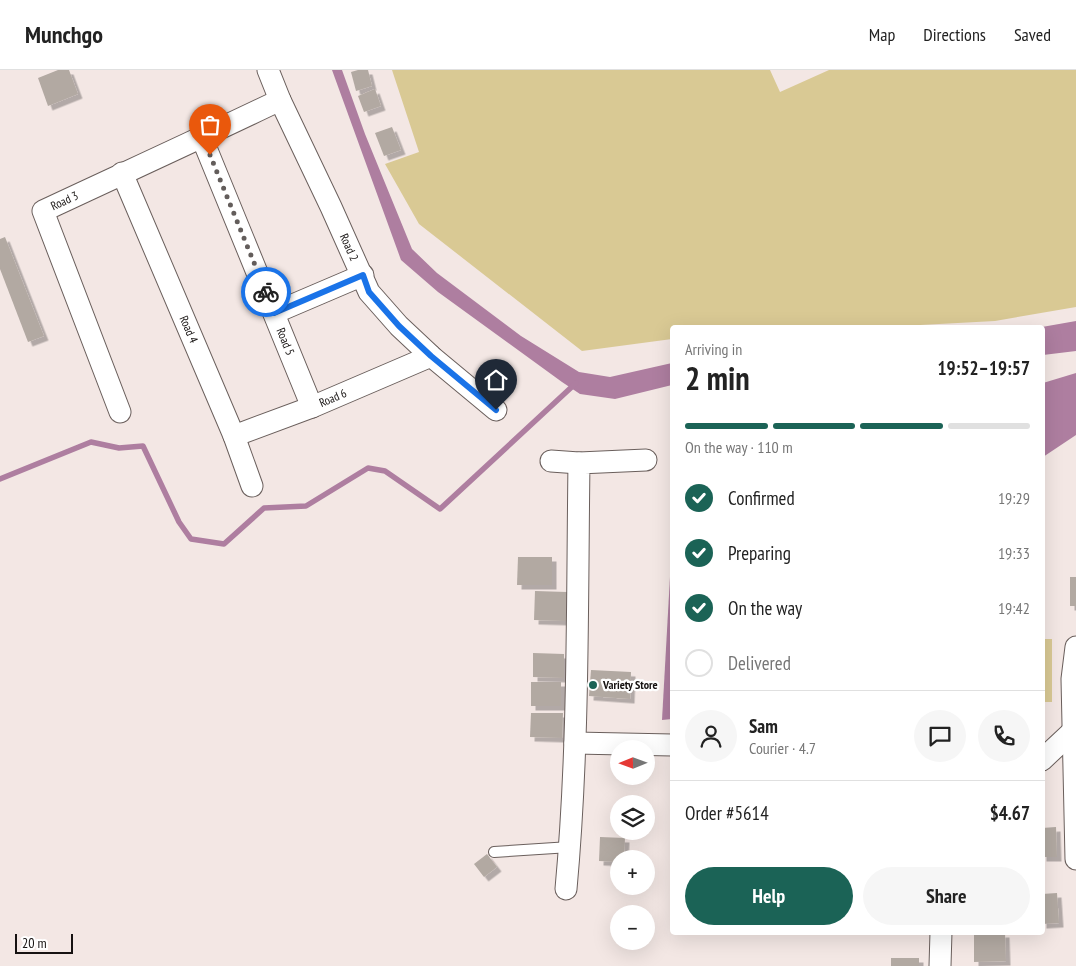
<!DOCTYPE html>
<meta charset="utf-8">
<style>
:root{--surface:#fff;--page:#f6f6f6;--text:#222;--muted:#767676;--line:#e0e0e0;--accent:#1b6356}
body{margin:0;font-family:"PT Sans Narrow",sans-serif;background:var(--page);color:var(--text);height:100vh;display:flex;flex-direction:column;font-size:19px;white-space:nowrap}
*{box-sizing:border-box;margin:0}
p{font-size:16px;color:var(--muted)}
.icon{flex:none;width:28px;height:28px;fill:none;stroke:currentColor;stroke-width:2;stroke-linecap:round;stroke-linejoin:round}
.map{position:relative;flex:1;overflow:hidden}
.details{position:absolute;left:670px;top:255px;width:375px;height:610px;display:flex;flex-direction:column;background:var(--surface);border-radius:5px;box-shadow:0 5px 20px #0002}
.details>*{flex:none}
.needle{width:32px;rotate:269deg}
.fabs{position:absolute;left:610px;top:670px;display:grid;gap:10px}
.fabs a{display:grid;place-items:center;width:45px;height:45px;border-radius:50%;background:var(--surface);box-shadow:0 5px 20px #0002;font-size:25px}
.scale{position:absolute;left:15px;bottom:12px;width:58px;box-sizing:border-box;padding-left:5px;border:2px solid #161211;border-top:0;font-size:14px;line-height:18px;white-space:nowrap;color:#161211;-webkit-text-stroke:4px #fff;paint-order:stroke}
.pin{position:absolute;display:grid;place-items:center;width:42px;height:42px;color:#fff;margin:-51px -21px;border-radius:50% 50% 50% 0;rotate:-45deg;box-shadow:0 0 5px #0007}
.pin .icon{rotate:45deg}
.courier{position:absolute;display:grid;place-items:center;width:50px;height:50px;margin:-25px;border:4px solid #1a73e8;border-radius:50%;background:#fff;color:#222;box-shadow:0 1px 6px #0007}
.summary em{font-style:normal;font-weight:700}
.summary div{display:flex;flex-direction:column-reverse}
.summary{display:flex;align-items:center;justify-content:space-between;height:85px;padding:0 15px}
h1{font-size:32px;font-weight:700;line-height:38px}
.bar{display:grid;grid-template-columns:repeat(4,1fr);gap:8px 5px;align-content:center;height:60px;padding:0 15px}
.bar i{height:6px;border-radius:4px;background:var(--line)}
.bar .current{background:var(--accent)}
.bar p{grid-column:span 4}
.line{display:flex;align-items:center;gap:12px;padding:0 15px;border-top:1px solid var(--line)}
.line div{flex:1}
.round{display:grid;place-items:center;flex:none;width:52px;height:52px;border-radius:26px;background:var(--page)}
ol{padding:0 15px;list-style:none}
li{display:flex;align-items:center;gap:15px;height:55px}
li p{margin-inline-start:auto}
li .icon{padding:5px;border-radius:50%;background:var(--accent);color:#fff;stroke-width:4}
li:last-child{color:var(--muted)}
li i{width:28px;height:28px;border:2px solid var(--line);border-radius:50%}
.button{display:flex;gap:10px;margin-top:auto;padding:10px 15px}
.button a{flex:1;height:58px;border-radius:30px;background:var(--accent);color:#fff;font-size:20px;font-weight:700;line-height:58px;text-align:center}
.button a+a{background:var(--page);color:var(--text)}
header{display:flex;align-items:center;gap:30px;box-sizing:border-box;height:70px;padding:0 25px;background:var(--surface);border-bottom:1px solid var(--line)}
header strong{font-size:24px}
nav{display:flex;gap:28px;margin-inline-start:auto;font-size:18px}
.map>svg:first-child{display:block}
</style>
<header>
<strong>Munchgo</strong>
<nav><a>Map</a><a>Directions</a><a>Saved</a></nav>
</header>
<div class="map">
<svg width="1076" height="896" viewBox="0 0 1076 896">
<defs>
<filter id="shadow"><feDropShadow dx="4.5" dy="4.5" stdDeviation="0" flood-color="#0004"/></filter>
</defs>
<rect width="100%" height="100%" fill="#f3e7e4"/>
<g fill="#d9c994">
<polygon points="392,0 770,0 780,22 829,0 1076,0 1076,237 995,251 883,257 812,256 785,258 672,258 672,269 582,281 419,154 385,94 419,82"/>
<rect x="1043" y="569" width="9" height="63"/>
</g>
<g fill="#ae7ea0">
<polygon points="332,0 342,0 365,64 412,179 437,203 521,266 579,302 610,307 672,293 672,315 615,329 580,324 562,312 438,222 401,190"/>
<polygon points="1076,251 1076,281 1043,285 1042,257"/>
<polygon points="1076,303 1076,365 1043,387 1043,313"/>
<polygon points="672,471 672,649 662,650"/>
</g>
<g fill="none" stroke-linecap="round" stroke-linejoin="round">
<polyline stroke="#ae7ea0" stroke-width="5.5" points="0,409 91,372 119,378 143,376 179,452 191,469 224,474 264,438 306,436 368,398 385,401 440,439 576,313"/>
</g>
<g fill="#b2a9a2" filter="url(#shadow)">
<polygon points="58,0 69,0 78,24 48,36 38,8"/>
<polygon points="358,0 368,0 372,16 356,21 351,2"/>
<polygon points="375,19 381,36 364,42 358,26"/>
<polygon points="392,57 401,80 384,86 375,63"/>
<polygon points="5,167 44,266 28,272 0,199 0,169"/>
<polygon points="518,487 552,487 552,515 517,515"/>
<rect x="1070" y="507" width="6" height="29"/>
<polygon points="535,521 567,522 566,551 534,550"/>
<polygon points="533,583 564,584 564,608 533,607"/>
<polygon points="591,600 631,602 630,629 589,626"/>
<rect x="531" y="612" width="30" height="24"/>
<polygon points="531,643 563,643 562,668 530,667"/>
<polygon points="1056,757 1057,787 1042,787 1042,758"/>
<polygon points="600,767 625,768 624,789 619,789 619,792 599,791"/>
<polygon points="487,784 497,797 484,807 474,794"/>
<polygon points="1057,823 1059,853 1042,854 1042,824"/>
<polygon points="1005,863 1006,891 974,892 974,864"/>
<rect x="891" y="888" width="28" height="8"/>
</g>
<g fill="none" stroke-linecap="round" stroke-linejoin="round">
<g stroke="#6a5f5c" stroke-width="12">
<polyline id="lane" points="494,782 570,777"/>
</g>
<g stroke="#6a5f5c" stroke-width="23">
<g id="street">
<path id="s1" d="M 268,0 L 280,30 L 331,137 L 369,222 L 399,256 L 431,286 L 496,340"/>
<path id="s2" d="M 202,68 L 312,337"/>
<path id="s3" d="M 122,103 L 234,366 L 252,416"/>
<polyline points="274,243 363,205"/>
<path id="s4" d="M 120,342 L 43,141 C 122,104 201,68 280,30"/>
<path id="s5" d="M 234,366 L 312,337 L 431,286"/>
<polyline points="551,391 579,393"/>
<polyline points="1076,577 1072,609 1076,789"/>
<polyline points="575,673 672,675"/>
<polyline points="1042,690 1073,661"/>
<path d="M 566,819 C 579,677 577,535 579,393 L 646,390"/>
<polyline points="940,896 941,862"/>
</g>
</g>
<use href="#lane" stroke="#fff" stroke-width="10"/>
<use href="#street" stroke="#fff" stroke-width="21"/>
</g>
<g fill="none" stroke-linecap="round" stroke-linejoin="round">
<polyline stroke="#635d5b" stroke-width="5" stroke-dasharray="0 9" points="210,85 266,222"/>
<polyline stroke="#1a73e8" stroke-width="6" points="266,222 274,243 363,205 369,222 399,256 431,286 496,340"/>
</g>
<circle fill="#1b6356" stroke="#fff" stroke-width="2" cx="593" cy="615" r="5"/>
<g text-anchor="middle" stroke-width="4.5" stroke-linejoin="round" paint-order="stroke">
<g font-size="12" fill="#161211" stroke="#fff">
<text dy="4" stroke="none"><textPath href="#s4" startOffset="239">Road 3</textPath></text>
<text dy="4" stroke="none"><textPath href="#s1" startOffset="195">Road 2</textPath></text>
<text dy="4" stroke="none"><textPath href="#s3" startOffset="170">Road 4</textPath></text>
<text dy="4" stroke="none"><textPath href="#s2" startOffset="220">Road 5</textPath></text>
<text dy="4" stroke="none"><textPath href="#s5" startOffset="106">Road 6</textPath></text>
</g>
<g font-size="12" font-weight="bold" fill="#161211" stroke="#fff" text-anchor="start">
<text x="603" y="619">Variety Store</text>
</g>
</g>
</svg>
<div class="fabs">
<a><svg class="needle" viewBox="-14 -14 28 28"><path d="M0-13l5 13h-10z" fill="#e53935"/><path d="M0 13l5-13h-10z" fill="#767676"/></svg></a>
<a><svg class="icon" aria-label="layers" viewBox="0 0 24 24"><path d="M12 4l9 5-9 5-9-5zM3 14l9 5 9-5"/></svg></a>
<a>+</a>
<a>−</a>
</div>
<div class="scale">20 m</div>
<div class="pin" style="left:210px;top:85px;background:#ea580c"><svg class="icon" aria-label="bag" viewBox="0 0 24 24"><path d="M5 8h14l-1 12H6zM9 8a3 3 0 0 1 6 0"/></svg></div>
<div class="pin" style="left:496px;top:340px;background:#1f2937"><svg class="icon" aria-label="home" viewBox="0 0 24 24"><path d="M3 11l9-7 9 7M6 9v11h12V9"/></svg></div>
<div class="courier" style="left:266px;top:222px"><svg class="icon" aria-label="bike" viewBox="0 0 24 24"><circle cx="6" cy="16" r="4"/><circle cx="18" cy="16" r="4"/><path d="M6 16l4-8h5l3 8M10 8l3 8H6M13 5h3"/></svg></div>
<section class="details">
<div class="summary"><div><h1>2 min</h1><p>Arriving in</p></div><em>19:52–19:57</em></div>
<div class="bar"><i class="current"></i><i class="current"></i><i class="current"></i><i></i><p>On the way · 110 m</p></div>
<ol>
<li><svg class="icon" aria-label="check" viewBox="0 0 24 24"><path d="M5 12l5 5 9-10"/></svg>Confirmed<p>19:29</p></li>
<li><svg class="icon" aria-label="check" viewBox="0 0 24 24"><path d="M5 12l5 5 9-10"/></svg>Preparing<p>19:33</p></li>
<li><svg class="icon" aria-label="check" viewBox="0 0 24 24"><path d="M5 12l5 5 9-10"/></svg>On the way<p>19:42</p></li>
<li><i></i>Delivered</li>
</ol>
<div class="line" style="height:90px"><a class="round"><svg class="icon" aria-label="person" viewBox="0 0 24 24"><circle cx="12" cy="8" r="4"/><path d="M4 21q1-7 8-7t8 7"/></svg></a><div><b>Sam</b><p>Courier · 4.7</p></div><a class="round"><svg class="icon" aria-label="chat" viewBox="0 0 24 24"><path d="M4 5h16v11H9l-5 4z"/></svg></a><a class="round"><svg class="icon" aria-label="phone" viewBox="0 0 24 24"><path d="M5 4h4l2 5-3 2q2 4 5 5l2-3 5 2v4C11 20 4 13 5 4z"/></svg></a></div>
<div class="line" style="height:65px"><div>Order #5614</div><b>$4.67</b></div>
<div class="button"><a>Help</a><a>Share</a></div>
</section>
</div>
